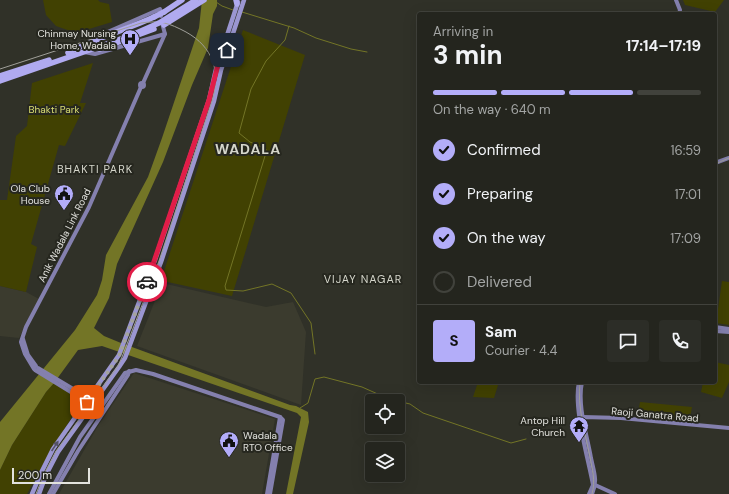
<!DOCTYPE html>
<meta charset="utf-8">
<style>
:root{--surface:#24251e;--page:#2c2d27;--text:#f1f3f6;--muted:#a3a5a4;--line:#41423c;--accent:#b3adf9}
body{margin:0;font-family:"DM Sans",sans-serif;background:var(--page);color:var(--text);height:100vh;display:flex;flex-direction:column;font-size:15px;white-space:nowrap}
*{box-sizing:border-box;margin:0}
p{font-size:13px;color:var(--muted)}
.icon{flex:none;width:22px;height:22px;fill:none;stroke:currentColor;stroke-width:2;stroke-linecap:round;stroke-linejoin:round}
.map{position:relative;flex:1;overflow:hidden}
.side{position:absolute;left:417px;top:12px;width:300px;height:372px;display:flex;flex-direction:column;background:var(--surface);border-radius:4px;box-shadow:0 4px 16px #0002,0 0 0 1px var(--line)}
.side>*{flex:none}
.tools{position:absolute;left:365px;top:394px;display:grid;gap:8px}
.tools a{display:grid;place-items:center;width:40px;height:40px;border-radius:4px;background:var(--surface);box-shadow:0 4px 16px #0002,0 0 0 1px var(--line);font-size:20px}
.scale{position:absolute;left:12px;bottom:10px;width:78px;box-sizing:border-box;padding-left:4px;border:2px solid #e2e2dd;border-top:0;font-size:11px;line-height:14px;white-space:nowrap;color:#e2e2dd;-webkit-text-stroke:3px #26271f;paint-order:stroke}
.pin{position:absolute;display:grid;place-items:center;width:34px;height:34px;color:#fff;margin:-17px;border-radius:8px;box-shadow:0 2px 6px #0006}
.courier{position:absolute;display:grid;place-items:center;width:40px;height:40px;margin:-20px;border:3px solid #e11d48;border-radius:50%;background:#fff;color:#222;box-shadow:0 1px 5px #0007}
.headline em{font-style:normal;font-weight:700}
.headline div{display:flex;flex-direction:column-reverse}
.headline{display:flex;align-items:center;justify-content:space-between;height:68px;padding:0 16px}
h1{font-size:26px;font-weight:700;line-height:30px}
.bar{display:grid;grid-template-columns:repeat(4,1fr);gap:6px 4px;align-content:center;height:48px;padding:0 16px}
.bar i{height:5px;border-radius:3px;background:var(--line)}
.bar .on{background:var(--accent)}
.bar p{grid-column:span 4}
.line{display:flex;align-items:center;gap:10px;padding:0 16px;border-top:1px solid var(--line)}
.line div{flex:1}
.round{display:grid;place-items:center;flex:none;width:42px;height:42px;border-radius:4px;background:var(--page)}
ol{padding:0 16px;list-style:none}
li{display:flex;align-items:center;gap:12px;height:44px}
li p{margin-inline-start:auto}
li .icon{padding:4px;border-radius:50%;background:var(--accent);color:#111;stroke-width:4}
li:last-child{color:var(--muted)}
li i{width:22px;height:22px;border:2px solid var(--line);border-radius:50%}
.map>svg:first-child{display:block}
</style>
<div class="map">
<svg width="729" height="494" viewBox="0 0 729 494">
<rect width="100%" height="100%" fill="#303128"/>
<g fill="#3b3b2e">
<polygon points="162,283 266,307 293,302 306,332 301,405 137,346"/>
<polygon points="0,286 26,292 39,299 19,338 0,336"/>
<polygon points="134,373 275,419 262,494 59,494 98,426"/>
</g>
<g fill="#414102">
<polygon points="43,0 98,0 100,2 109,4 112,22 76,33 56,26 46,15"/>
<polygon points="683,0 724,0 715,12 685,5"/>
<polygon points="243,30 305,55 232,296 163,281 163,274"/>
<polygon points="93,63 80,103 86,103 65,146 59,145 31,244 37,247 26,292 0,286 0,200 7,200 16,136 27,126 32,83"/>
<polygon points="722,281 729,282 729,325 716,323"/>
<polygon points="715,362 729,365 729,382 722,398 701,392 703,382 715,382"/>
<polygon points="478,382 499,382 494,398 473,397"/>
<polygon points="54,383 82,401 51,450 27,494 0,494 0,470 12,445 46,392"/>
<polygon points="640,402 692,407 689,423 637,418"/>
</g>
<polygon fill="#737526" points="202,0 217,0 217,6 213,14 208,48 192,85 163,162 117,264 109,298 94,328 104,336 121,343 290,405 296,406 308,412 309,422 293,494 286,494 301,417 297,413 102,346 78,350 54,383 46,392 12,445 0,470 0,422 75,330 97,295 102,280 106,255 148,177 162,138 199,28"/>
<g fill="none" stroke-linecap="round" stroke-linejoin="round">
<g stroke="#737526" stroke-width="1">
<polyline points="216,2 222,6 233,10"/>
<polyline points="242,12 294,28 316,38 351,49 367,52"/>
<polyline points="289,26 285,40 266,61 251,89 239,133 250,142 266,149 265,156 225,286 226,290 243,291 272,284 291,293 311,323 315,354"/>
<polyline points="300,408 308,403 315,379 324,377 362,387 389,399 410,404 423,413 511,443 526,439"/>
</g>
<g stroke="#8480ae" stroke-width="4">
<polyline points="676,0 680,10 679,14"/>
<polyline points="101,38 103,34 160,9 161,16"/>
<polyline points="84,52 95,54 165,34"/>
<circle cx="142" cy="85" r="2"/>
<polyline points="143,83 165,34 162,23"/>
<polyline points="715,163 729,158"/>
<polyline points="715,327 729,329"/>
<polyline points="715,331 729,332"/>
<polyline points="23,339 28,355 36,366"/>
<polyline points="38,368 95,402"/>
<polyline points="34,369 25,354 21,342 26,327 89,207 141,87"/>
<polyline points="35,370 92,405"/>
<path d="M 579,382 C 573,407 588,458 593,485 L 589,494"/>
<path d="M 582,382 C 577,405 587,435 591,458 C 594,472 598,481 592,494"/>
<polyline points="580,419 583,417 621,418 729,428"/>
<polyline points="593,484 615,494"/>
<polyline points="49,494 80,437 125,373 136,370 153,374 280,417 283,420 270,494"/>
<polyline points="53,494 78,451 128,375 129,371"/>
<polyline points="267,494 280,417"/>
</g>
<g stroke="#9b96d1" stroke-width="4.5">
<polyline points="32,494 41,473 53,449 119,355 155,260 209,100 216,69 238,2"/>
<polyline points="39,494 46,475 58,452 119,367 125,358 161,262 214,101 221,70 244,0"/>
</g>
<g stroke="#b0aaf0" stroke-width="5.5">
<polyline points="236,0 237,4"/>
<polyline points="164,12 182,0"/>
<polyline points="164,25 204,0"/>
<polyline points="100,49 154,29"/>
<path d="M 68,53 C 95,38 126,30 154,17"/>
<polyline points="0,76 49,60"/>
<polyline points="0,81 104,45"/>
</g>
<g stroke="#9f9f99" stroke-width="1">
<path d="M 0,69 L 141,23 C 160,20 169,23 186,32 C 213,47 221,71 212,101 L 159,261 L 122,357 L 118,366 L 56,451 L 44,474 L 36,494"/>
<polyline points="715,164 729,158"/>
<path d="M 580,382 C 577,407 585,432 590,457 C 592,469 596,481 592,494"/>
</g>
<g stroke="#b0aaf0" stroke-width="5.5">
<polyline points="154,17 164,12"/>
<polyline points="104,45 134,34 159,23 196,0"/>
</g>
</g>
<defs><path id="oneway-solid" d="M-6-.8H1V-3.2L6.5 0L1 3.2V.8H-6Z"/></defs>
<use fill="#555366" href="#oneway-solid" transform="translate(55 446) rotate(-56)"/>
<g fill="none" stroke-linecap="round" stroke-linejoin="round">
<polyline stroke="#a4a49e" stroke-width="4" stroke-dasharray="0 7.2" points="87,402 119,356 147,282"/>
<polyline stroke="#e11d48" stroke-width="5" points="147,282 209,100 222,49 227,50"/>
</g>
<defs>
<g id="hospital-pin" transform="scale(1)"><path d="M0 17L-7.5 6A9.5 9.5 0 1 1 7.5 6Z" fill="#b3adf9" stroke="#26271f"/><path d="M-5-5h3v3.5h4V-5h3V5h-3V1.5h-4V5h-3Z" fill="#111"/></g>
<g id="civic-pin" transform="scale(1)"><path d="M0 17L-7.5 6A9.5 9.5 0 1 1 7.5 6Z" fill="#b3adf9" stroke="#26271f"/><path d="M-.6-6.5H3V-4.5H.6V-3L4-1V1h2V6H-6V1h2V-1L-.6-3ZM-1.2 2.5V6h2.4V2.5Z" fill="#111"/></g>
<g id="temple-pin" transform="scale(1)"><path d="M0 17L-7.5 6A9.5 9.5 0 1 1 7.5 6Z" fill="#b3adf9" stroke="#26271f"/><path d="M0-6L5-2H3V0L6.5 2.5H4V6H1.5V3h-3V6H-4V2.5H-6.5L-3 0V-2H-5Z" fill="#111"/></g>
</defs>
<g fill-rule="evenodd">
<use href="#hospital-pin" x="130" y="39"/>
<use href="#civic-pin" x="64" y="194"/>
<use href="#temple-pin" x="579" y="426"/>
<use href="#civic-pin" x="229" y="441"/>
</g>
<g text-anchor="middle" stroke-width="4" stroke-linejoin="round" paint-order="stroke">
<g font-size="10" fill="#e2e2dd" stroke="#26271f" text-anchor="end">
<text x="116" y="37">Chinmay Nursing<tspan x="116" dy="12">Home, Wadala</tspan></text>
<text x="50" y="192">Ola Club<tspan x="50" dy="12">House</tspan></text>
<text x="565" y="424">Antop Hill<tspan x="565" dy="12">Church</tspan></text>
<text x="243" y="439" text-anchor="start">Wadala<tspan x="243" dy="12">RTO Office</tspan></text>
</g>
<g font-size="10" fill="#dade73" stroke="#26271f">
<text x="54" y="113">Bhakti Park</text>
</g>
<g font-size="10" fill="#e2e2dd" stroke="#26271f">
<text transform="translate(64 235) rotate(-63)" y="4">Anik Wadala Link Road</text>
<text transform="translate(655 414) rotate(5)" y="4">Raoji Ganatra Road</text>
</g>
<g font-size="11" letter-spacing="1" fill="#d5d6cb" stroke="#26271f">
<text x="95" y="173">BHAKTI PARK</text>
<text x="363" y="283">VIJAY NAGAR</text>
</g>
<g font-size="14" font-weight="bold" letter-spacing="1" fill="#d5d6cb" stroke="#26271f">
<text x="248" y="154">WADALA</text>
</g>
</g>
</svg>
<div class="tools">
<a><svg class="icon" aria-label="locate" viewBox="0 0 24 24"><circle cx="12" cy="12" r="6"/><path d="M12 2v4M12 18v4M2 12h4M18 12h4"/></svg></a>
<a><svg class="icon" aria-label="layers" viewBox="0 0 24 24"><path d="M12 4l9 5-9 5-9-5zM3 14l9 5 9-5"/></svg></a>
</div>
<div class="scale">200 m</div>
<div class="pin" style="left:87px;top:402px;background:#ea580c"><svg class="icon" aria-label="bag" viewBox="0 0 24 24"><path d="M5 8h14l-1 12H6zM9 8a3 3 0 0 1 6 0"/></svg></div>
<div class="pin" style="left:227px;top:50px;background:#1f2937"><svg class="icon" aria-label="home" viewBox="0 0 24 24"><path d="M3 11l9-7 9 7M6 9v11h12V9"/></svg></div>
<div class="courier" style="left:147px;top:282px"><svg class="icon" aria-label="car" viewBox="0 0 24 24"><path d="M5 17H2v-5l4-1 3-4h7l3 4 3 1v5h-3M9 17h6M6 11h13"/><circle cx="7" cy="17" r="2"/><circle cx="17" cy="17" r="2"/></svg></div>
<section class="side">
<div class="headline"><div><h1>3 min</h1><p>Arriving in</p></div><em>17:14–17:19</em></div>
<div class="bar"><i class="on"></i><i class="on"></i><i class="on"></i><i></i><p>On the way · 640 m</p></div>
<ol>
<li><svg class="icon" aria-label="check" viewBox="0 0 24 24"><path d="M5 12l5 5 9-10"/></svg>Confirmed<p>16:59</p></li>
<li><svg class="icon" aria-label="check" viewBox="0 0 24 24"><path d="M5 12l5 5 9-10"/></svg>Preparing<p>17:01</p></li>
<li><svg class="icon" aria-label="check" viewBox="0 0 24 24"><path d="M5 12l5 5 9-10"/></svg>On the way<p>17:09</p></li>
<li><i></i>Delivered</li>
</ol>
<div class="line" style="height:72px"><b class="round" style="background:var(--accent);color:#111">S</b><div><b>Sam</b><p>Courier · 4.4</p></div><a class="round"><svg class="icon" aria-label="chat" viewBox="0 0 24 24"><path d="M4 5h16v11H9l-5 4z"/></svg></a><a class="round"><svg class="icon" aria-label="phone" viewBox="0 0 24 24"><path d="M5 4h4l2 5-3 2q2 4 5 5l2-3 5 2v4C11 20 4 13 5 4z"/></svg></a></div>
</section>
</div>
